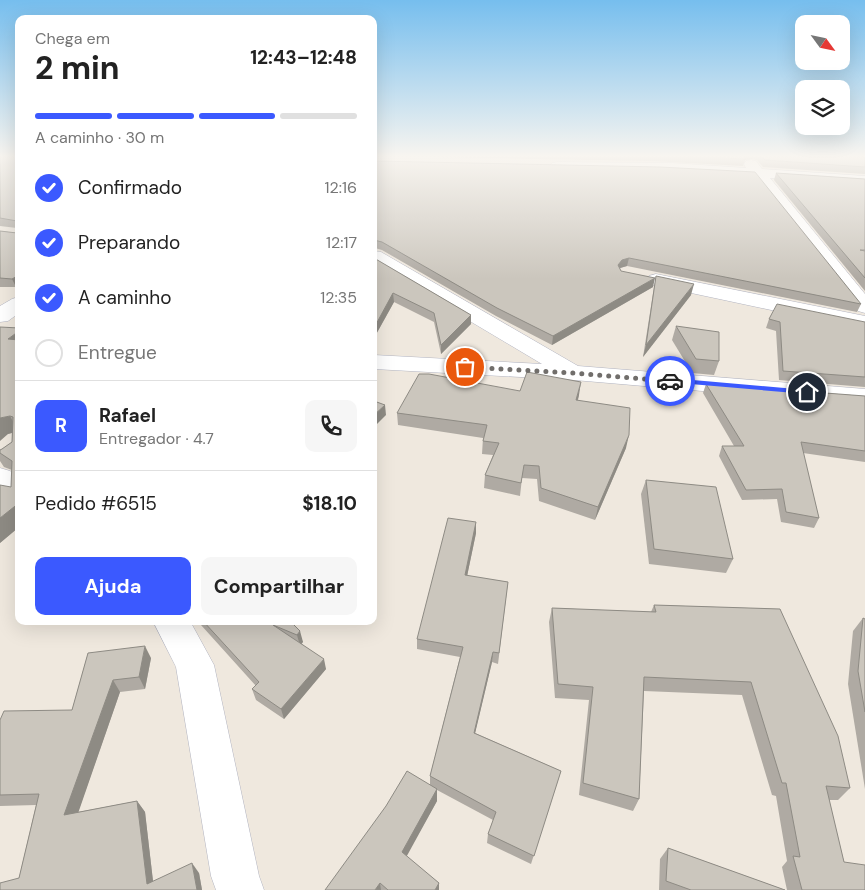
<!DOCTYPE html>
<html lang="pt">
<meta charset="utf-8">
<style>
:root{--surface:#fff;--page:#f6f6f6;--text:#222;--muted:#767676;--line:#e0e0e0;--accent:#3b59ff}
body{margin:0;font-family:"DM Sans",sans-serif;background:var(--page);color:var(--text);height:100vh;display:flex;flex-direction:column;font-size:19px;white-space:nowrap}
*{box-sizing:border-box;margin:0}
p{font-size:16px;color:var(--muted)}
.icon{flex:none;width:28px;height:28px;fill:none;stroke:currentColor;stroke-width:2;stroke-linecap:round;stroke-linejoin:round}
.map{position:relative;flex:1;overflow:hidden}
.panel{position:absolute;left:15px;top:15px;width:362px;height:610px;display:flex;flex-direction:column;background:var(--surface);border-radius:10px;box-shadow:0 5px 20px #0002}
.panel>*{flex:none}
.needle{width:32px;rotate:123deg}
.buttons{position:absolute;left:795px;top:15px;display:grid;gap:10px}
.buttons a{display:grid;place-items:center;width:55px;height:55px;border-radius:10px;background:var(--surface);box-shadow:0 5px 20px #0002;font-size:25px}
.pin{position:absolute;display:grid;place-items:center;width:42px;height:42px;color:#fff;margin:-21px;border:2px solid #fff;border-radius:50%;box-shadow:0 1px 5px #0007}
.courier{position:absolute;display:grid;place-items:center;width:50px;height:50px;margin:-25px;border:4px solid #3b59ff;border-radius:50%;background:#fff;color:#222;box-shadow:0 1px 6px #0007}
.head em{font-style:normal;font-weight:700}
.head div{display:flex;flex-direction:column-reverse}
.head{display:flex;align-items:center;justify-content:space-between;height:85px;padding:0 20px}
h1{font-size:32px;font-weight:700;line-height:38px}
.bar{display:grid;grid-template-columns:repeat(4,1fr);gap:8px 5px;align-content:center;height:60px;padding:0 20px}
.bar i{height:6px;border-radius:4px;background:var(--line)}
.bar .on{background:var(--accent)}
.bar p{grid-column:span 4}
.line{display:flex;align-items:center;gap:12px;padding:0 20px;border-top:1px solid var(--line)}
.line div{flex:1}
.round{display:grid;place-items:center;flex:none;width:52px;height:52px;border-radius:10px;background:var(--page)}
ol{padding:0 20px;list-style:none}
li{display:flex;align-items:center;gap:15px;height:55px}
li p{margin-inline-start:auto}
li .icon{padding:5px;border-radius:50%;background:var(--accent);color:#fff;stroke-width:4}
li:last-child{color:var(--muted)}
li i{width:28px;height:28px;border:2px solid var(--line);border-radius:50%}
.button{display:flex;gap:10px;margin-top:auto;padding:10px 20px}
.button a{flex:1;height:58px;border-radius:10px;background:var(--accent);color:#fff;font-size:20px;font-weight:700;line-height:58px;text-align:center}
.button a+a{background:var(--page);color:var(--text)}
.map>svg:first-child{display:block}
</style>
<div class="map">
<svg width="865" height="890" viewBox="0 0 865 890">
<rect width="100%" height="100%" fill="#efe8de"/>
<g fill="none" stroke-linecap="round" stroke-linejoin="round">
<g stroke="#b2b4c1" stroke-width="1">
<g id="minor">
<polygon points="751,160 756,161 762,169 865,176 865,184 770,178 865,294 865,313 858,311 754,177 672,171 557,170 552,169 550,166 552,163 557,162 672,163 746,168 744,164 746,161"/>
<polygon points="374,251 381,252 578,366 865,389 865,405 574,380 374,369 374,355 542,364 374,264"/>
<polygon points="656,274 865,316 865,330 649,284 646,280 649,276"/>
<polygon points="19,297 19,313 8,321 0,322 0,306 12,299"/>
<polygon points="0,468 10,471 19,477 19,502 8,499 0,493"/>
<polygon points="153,621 190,621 214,665 259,876 264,890 216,890 211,876 176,667"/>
</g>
</g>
<use href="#minor" fill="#fff" fill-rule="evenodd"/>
</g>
<g fill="#afaaa3">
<polygon points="0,155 19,155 19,285 16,287 0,287 0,231 17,233 17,228 0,226"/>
<polygon points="374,155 865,155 865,174 763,167 757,160 752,159 745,160 743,166 654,161 374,156"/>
<polygon points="374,161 861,304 857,312 627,266 620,268 621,271 653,287 552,345 496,316 382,250 375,248 374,249"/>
<polygon points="776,173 865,179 865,291 774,180"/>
<polygon points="374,258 471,315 471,324 441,354 434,322 394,302 374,338"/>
<polygon points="656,276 691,295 643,357 654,287"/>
<polygon points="769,319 865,322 865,387 779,380 776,331 766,328"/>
<polygon points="676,326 719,361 714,375 692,373 672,340"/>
<polygon points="19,328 19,527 0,543 11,487 12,470 4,467 0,461 0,450 2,449 12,442 12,433 8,434"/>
<polygon points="706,384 865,396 865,462 803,453 819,518 814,528 781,522 777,499 742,500 719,456 722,446 734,446 703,393"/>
<polygon points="520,391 579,395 578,400 626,448 595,520 539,501 537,479 522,478 520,496 484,488 485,475 493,455 482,454 483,438 398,425 397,413"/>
<polygon points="646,480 733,559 726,573 649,564 641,494"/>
<polygon points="476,522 476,533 467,576 508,582 498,664 492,662 475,733 561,771 531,864 487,843 488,834 493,820 437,790 437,801 406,856 439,883 439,890 325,890 430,785 430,776 460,657 417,649 417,639"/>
<polygon points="654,605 780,609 850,788 838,800 829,800 844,862 865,890 787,890 782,867 787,861 776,796 772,795 742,695 644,691 639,799 633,811 579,795 589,700 555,698 549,622 552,608 651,612"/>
<polygon points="863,618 865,619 865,789 848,684 853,631"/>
<polygon points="200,621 290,621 303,642 301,643 326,669 284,719 256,700 252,689 256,686 201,625"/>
<polygon points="88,653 151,658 145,689 120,692 78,812 137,801 145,812 153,881 199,873 202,890 0,890 19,878 36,805 0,806 0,720 72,710"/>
<polygon points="668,848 785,890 659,890 660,859"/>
</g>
<g fill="#8e8b84">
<polygon points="746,155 753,155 752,159 744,160"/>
<polygon points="629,258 627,266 620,268 616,273 618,265 622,260"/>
<polygon points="19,275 19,285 16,287 12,279"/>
<polygon points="655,278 653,287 552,345 553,336"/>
<polygon points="694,284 691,295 643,357 646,345"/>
<polygon points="393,293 394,302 374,338 374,328"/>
<polygon points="471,315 471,324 441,354 441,345"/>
<polygon points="19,331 19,351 8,339"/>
<polygon points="581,382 579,395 574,413 576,400"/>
<polygon points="385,405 386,415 374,427 374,415"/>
<polygon points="10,416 18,431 8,434 0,441 0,418"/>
<polygon points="629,435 626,448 595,520 598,507"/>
<polygon points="19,503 19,527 0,543 0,518"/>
<polygon points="476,522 476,533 465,586 465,575"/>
<polygon points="300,631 303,642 300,646 297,635"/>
<polygon points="145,646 151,658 145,689 139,677"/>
<polygon points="493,652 492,662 473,742 474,733"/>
<polygon points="324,659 326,669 284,719 281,709"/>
<polygon points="113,680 120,692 74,825 64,815"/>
<polygon points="437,789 437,801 403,863 402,852"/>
<polygon points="137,801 145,812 154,890 147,884"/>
<polygon points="192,863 199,873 202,890 197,890"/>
<polygon points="380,883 381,890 375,890"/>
<polygon points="439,883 439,890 435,890"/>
</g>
<g fill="#cbc6bd" stroke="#8e8b84">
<polygon points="0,155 19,155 19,275 12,279 0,278 0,231 17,233 17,221 0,218"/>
<polygon points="656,155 746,155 745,159"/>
<polygon points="760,155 865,155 865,167 765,160"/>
<polygon points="374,161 660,167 755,172 861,304 629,258 622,260 618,265 621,271 655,278 553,336 497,308 382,242 374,240"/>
<polygon points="776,173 865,179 865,250 860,250 865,251 865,278"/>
<polygon points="374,258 471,315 441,345 434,313 393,293 374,328"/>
<polygon points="656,276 694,284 646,345"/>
<polygon points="777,304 865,322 865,377 783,371 780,322 769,319"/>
<polygon points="676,326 719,332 719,361 696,359"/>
<polygon points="0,327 19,328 19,331 8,339 19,340 19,503 0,518 0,485 11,487 12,461 0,453 0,450 2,449 12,442 13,417 10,416 0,418"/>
<polygon points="527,372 581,382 576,400 630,408 629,435 598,507 541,488 539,466 524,465 521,483 485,475 499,443 483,441 487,425 397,413 419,374 429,374 520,391"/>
<polygon points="706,384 865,396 865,451 801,442 819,518 786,512 782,489 746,490 722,446 744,446"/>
<polygon points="374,401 385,405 374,415"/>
<polygon points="646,480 716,487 733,559 654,549"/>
<polygon points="448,518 476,522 465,575 508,582 499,653 493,652 474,733 561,771 534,856 488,834 496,812 430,776 463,647 417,639"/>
<polygon points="654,605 780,609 838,736 850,788 826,786 844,862 865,865 865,890 802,890 793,856 800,857 786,783 782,783 751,682 644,677 639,799 583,783 593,687 558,684 552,608 656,612"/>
<polygon points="863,618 865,619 865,712 858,671"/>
<polygon points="203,621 290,621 300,631 297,635 273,625 324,659 281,709 252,689 259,682"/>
<polygon points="145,646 139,677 113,680 64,815 137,801 147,884 192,863 197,890 0,890 0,883 19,878 39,794 0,795 0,720 4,711 72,710 88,653"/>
<polygon points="407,771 437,789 402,852 439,883 435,890 388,890 380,883 375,890 325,890 386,806"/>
<polygon points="668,848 785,890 691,890 666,881"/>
</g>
<linearGradient id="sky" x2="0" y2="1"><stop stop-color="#76beee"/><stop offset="0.56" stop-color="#f8f5f0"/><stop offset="1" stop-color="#f8f5f0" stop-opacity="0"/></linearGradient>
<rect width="865" height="279" fill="url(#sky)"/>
<polygon fill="#3b59ff" points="670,378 807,390 811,392 807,394 667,382 667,379"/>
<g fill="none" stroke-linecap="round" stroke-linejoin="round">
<polyline stroke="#716e6b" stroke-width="5" stroke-dasharray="0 9" points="465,367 574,373 670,381"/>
</g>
</svg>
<div class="buttons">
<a><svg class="needle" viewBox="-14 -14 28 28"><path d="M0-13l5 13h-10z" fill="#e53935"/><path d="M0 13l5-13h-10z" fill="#767676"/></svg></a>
<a><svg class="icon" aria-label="layers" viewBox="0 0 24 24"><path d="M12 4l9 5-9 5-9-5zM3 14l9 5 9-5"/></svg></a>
</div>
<div class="pin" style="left:465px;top:367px;background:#ea580c"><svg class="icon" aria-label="bag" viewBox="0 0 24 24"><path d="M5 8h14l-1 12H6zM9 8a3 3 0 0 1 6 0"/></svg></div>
<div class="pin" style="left:807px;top:392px;background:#1f2937"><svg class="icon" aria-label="home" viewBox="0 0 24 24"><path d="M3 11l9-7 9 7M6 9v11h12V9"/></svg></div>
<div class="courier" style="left:670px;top:381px"><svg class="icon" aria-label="car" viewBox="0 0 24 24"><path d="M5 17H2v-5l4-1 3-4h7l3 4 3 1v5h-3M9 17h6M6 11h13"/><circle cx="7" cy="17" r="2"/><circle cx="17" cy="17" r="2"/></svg></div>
<section class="panel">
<div class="head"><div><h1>2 min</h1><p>Chega em</p></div><em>12:43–12:48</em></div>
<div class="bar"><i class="on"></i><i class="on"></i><i class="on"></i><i></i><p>A caminho · 30 m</p></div>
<ol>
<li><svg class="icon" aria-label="check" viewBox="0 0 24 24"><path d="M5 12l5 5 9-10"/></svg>Confirmado<p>12:16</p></li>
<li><svg class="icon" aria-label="check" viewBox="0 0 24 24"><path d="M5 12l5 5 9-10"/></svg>Preparando<p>12:17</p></li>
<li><svg class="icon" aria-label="check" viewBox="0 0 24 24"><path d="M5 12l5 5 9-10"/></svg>A caminho<p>12:35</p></li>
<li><i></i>Entregue</li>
</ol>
<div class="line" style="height:90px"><b class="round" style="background:var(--accent);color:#fff">R</b><div><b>Rafael</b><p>Entregador · 4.7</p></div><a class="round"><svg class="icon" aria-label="phone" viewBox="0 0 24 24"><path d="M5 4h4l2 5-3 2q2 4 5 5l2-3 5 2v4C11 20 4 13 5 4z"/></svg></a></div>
<div class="line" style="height:65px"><div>Pedido #6515</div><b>$18.10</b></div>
<div class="button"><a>Ajuda</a><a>Compartilhar</a></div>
</section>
</div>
